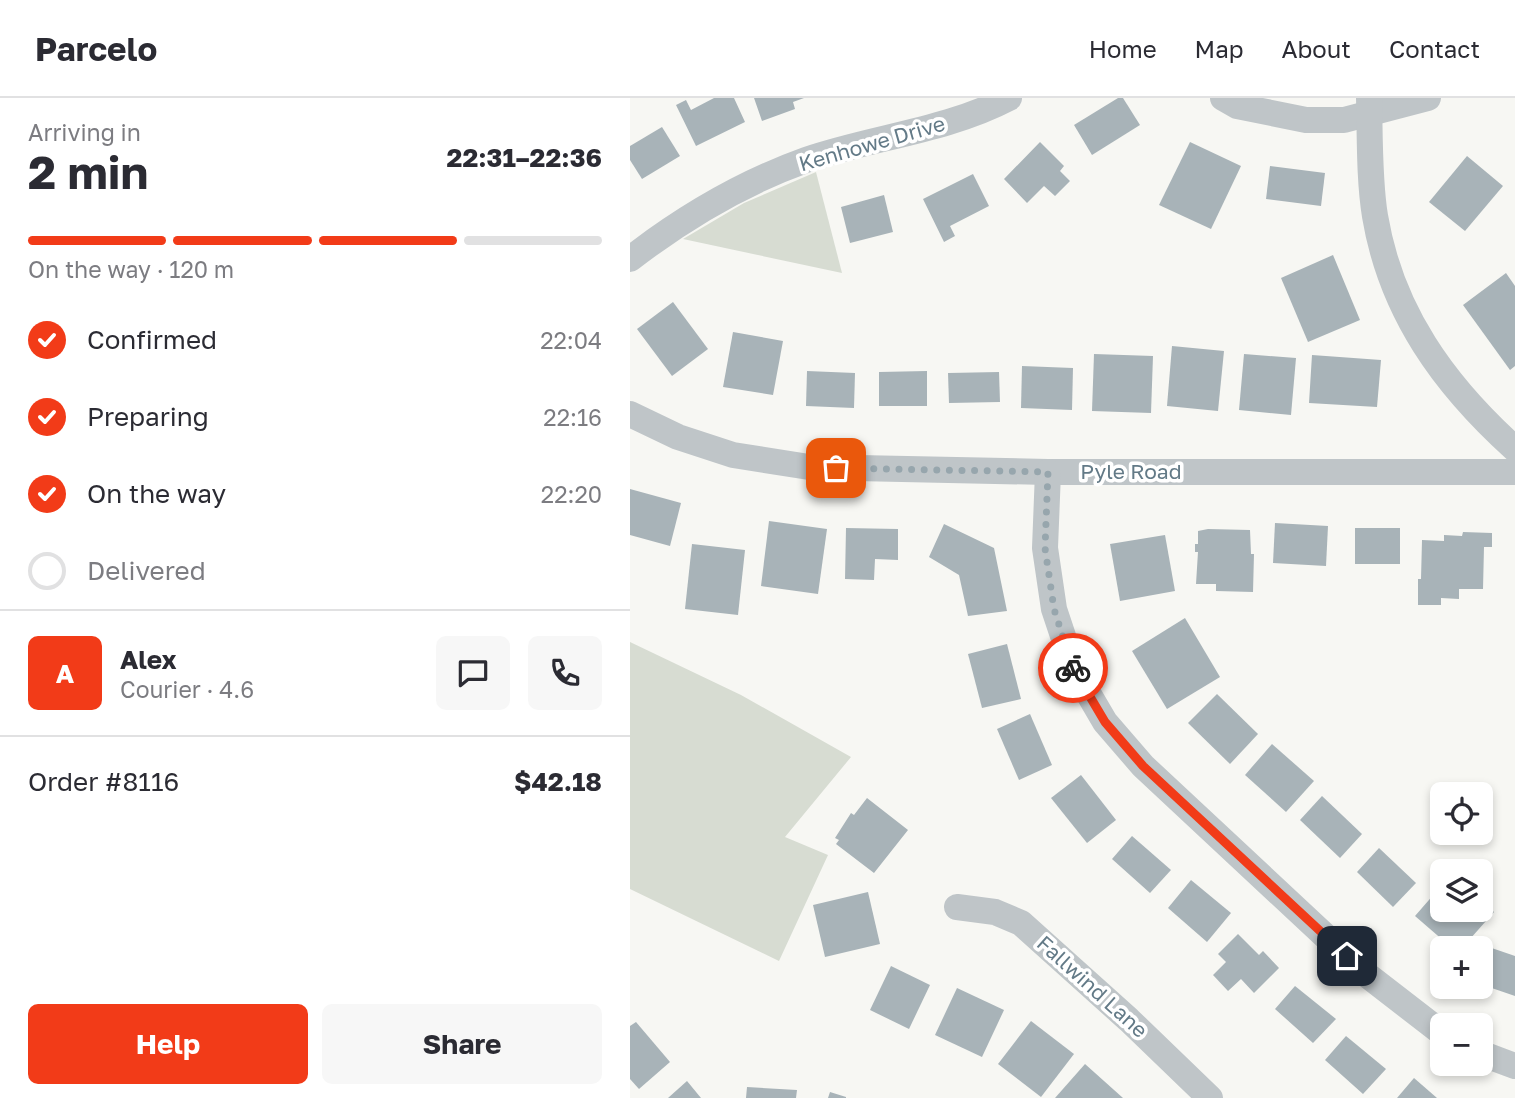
<!DOCTYPE html>
<meta charset="utf-8">
<style>
:root{--surface:#fff;--page:#f7f7f7;--text:#2b2b33;--muted:#7c7c81;--line:#e1e1e2;--accent:#f23b18}
body{margin:0;font-family:"Golos Text",sans-serif;background:var(--page);color:var(--text);height:100vh;display:flex;flex-direction:column;font-size:26px;white-space:nowrap}
*{box-sizing:border-box;margin:0}
p{font-size:23px;color:var(--muted)}
.icon{flex:none;width:38px;height:38px;fill:none;stroke:currentColor;stroke-width:2;stroke-linecap:round;stroke-linejoin:round}
.map{position:relative;flex:1;overflow:hidden}
.panel{display:flex;flex-direction:column;background:var(--surface);width:630px}
.panel>*{flex:none}
.tools{position:absolute;left:800px;top:684px;display:grid;gap:14px}
.tools a{display:grid;place-items:center;width:63px;height:63px;border-radius:10px;background:var(--surface);box-shadow:0 4px 10px #0003;font-size:35px}
.pin{position:absolute;display:grid;place-items:center;width:60px;height:60px;color:#fff;margin:-30px;border-radius:14px;box-shadow:0 4px 10px #0006}
.courier{position:absolute;display:grid;place-items:center;width:70px;height:70px;margin:-35px;border:5px solid #f23b18;border-radius:50%;background:#fff;color:#222;box-shadow:0 2px 9px #0007}
.headline em{font-style:normal;font-weight:700}
.headline div{display:flex;flex-direction:column-reverse}
.headline{display:flex;align-items:center;justify-content:space-between;height:119px;padding:0 28px}
h1{font-size:46px;font-weight:700;line-height:52px}
.bar{display:grid;grid-template-columns:repeat(4,1fr);gap:10px 7px;align-content:center;height:84px;padding:0 28px}
.bar i{height:9px;border-radius:5px;background:var(--line)}
.bar .current{background:var(--accent)}
.bar p{grid-column:span 4}
.line{display:flex;align-items:center;gap:18px;padding:0 28px;border-top:2px solid var(--line)}
.line div{flex:1}
.round{display:grid;place-items:center;flex:none;width:74px;height:74px;border-radius:10px;background:var(--page)}
ol{padding:0 28px;list-style:none}
li{display:flex;align-items:center;gap:21px;height:77px}
li p{margin-inline-start:auto}
li .icon{padding:7px;border-radius:50%;background:var(--accent);color:#fff;stroke-width:4}
li:last-child{color:var(--muted)}
li i{width:38px;height:38px;border:4px solid var(--line);border-radius:50%}
.button{display:flex;gap:14px;margin-top:auto;padding:14px 28px}
.button a{flex:1;height:80px;border-radius:10px;background:var(--accent);color:#fff;font-size:28px;font-weight:700;line-height:80px;text-align:center}
.button a+a{background:var(--page);color:var(--text)}
header{display:flex;align-items:center;gap:42px;box-sizing:border-box;height:98px;padding:0 35px;background:var(--surface);border-bottom:2px solid var(--line)}
header strong{font-size:33px}
nav{display:flex;gap:38px;margin-inline-start:auto;font-size:24px}
main{display:flex;flex:1;min-height:0}
.map>svg:first-child{display:block}
</style>
<header>
<strong>Parcelo</strong>
<nav><a>Home</a><a>Map</a><a>About</a><a>Contact</a></nav>
</header>
<main>
<section class="panel">
<div class="headline"><div><h1>2 min</h1><p>Arriving in</p></div><em>22:31–22:36</em></div>
<div class="bar"><i class="current"></i><i class="current"></i><i class="current"></i><i></i><p>On the way · 120 m</p></div>
<ol>
<li><svg class="icon" aria-label="check" viewBox="0 0 24 24"><path d="M5 12l5 5 9-10"/></svg>Confirmed<p>22:04</p></li>
<li><svg class="icon" aria-label="check" viewBox="0 0 24 24"><path d="M5 12l5 5 9-10"/></svg>Preparing<p>22:16</p></li>
<li><svg class="icon" aria-label="check" viewBox="0 0 24 24"><path d="M5 12l5 5 9-10"/></svg>On the way<p>22:20</p></li>
<li><i></i>Delivered</li>
</ol>
<div class="line" style="height:126px"><b class="round" style="background:var(--accent);color:#fff">A</b><div><b>Alex</b><p>Courier · 4.6</p></div><a class="round"><svg class="icon" aria-label="chat" viewBox="0 0 24 24"><path d="M4 5h16v11H9l-5 4z"/></svg></a><a class="round"><svg class="icon" aria-label="phone" viewBox="0 0 24 24"><path d="M5 4h4l2 5-3 2q2 4 5 5l2-3 5 2v4C11 20 4 13 5 4z"/></svg></a></div>
<div class="line" style="height:91px"><div>Order #8116</div><b>$42.18</b></div>
<div class="button"><a>Help</a><a>Share</a></div>
</section>
<div class="map">
<svg width="885" height="1000" viewBox="0 0 885 1000">
<rect width="100%" height="100%" fill="#f7f7f3"/>
<g fill="#d7dcd2">
<polygon points="186,74 212,175 53,141 114,105"/>
<polygon points="0,544 111,597 221,659 155,739 198,757 149,863 0,791"/>
</g>
<g fill="#a8b3b8">
<polygon points="84,0 104,0 115,24 66,48 46,7 56,2 61,12"/>
<polygon points="124,0 174,0 163,4 165,11 132,23"/>
<polygon points="488,0 493,0 510,27 462,57 444,27"/>
<polygon points="32,29 50,58 12,81 0,62 0,48"/>
<polygon points="410,44 434,68 430,73 440,83 425,98 414,88 397,105 374,81"/>
<polygon points="560,44 611,68 581,131 529,107"/>
<polygon points="837,58 873,88 835,133 799,104"/>
<polygon points="640,68 695,75 691,108 636,101"/>
<polygon points="343,76 359,108 320,128 325,138 314,144 293,101"/>
<polygon points="254,97 263,134 220,145 211,109"/>
<polygon points="703,157 730,222 678,244 651,180"/>
<polygon points="876,175 885,188 885,268 880,272 833,207"/>
<polygon points="43,204 78,251 42,278 7,231"/>
<polygon points="103,234 153,243 143,297 93,289"/>
<polygon points="542,248 594,253 588,313 537,308"/>
<polygon points="464,256 523,258 521,315 462,313"/>
<polygon points="614,256 666,260 661,317 609,312"/>
<polygon points="682,257 751,262 747,309 679,305"/>
<polygon points="392,268 443,270 442,312 391,310"/>
<polygon points="177,273 225,275 224,310 176,308"/>
<polygon points="297,273 297,308 249,308 249,274"/>
<polygon points="369,274 370,304 319,305 318,275"/>
<polygon points="0,391 51,405 40,448 0,437"/>
<polygon points="139,423 197,431 188,496 131,488"/>
<polygon points="645,425 698,428 696,468 643,465"/>
<polygon points="314,426 364,450 377,513 338,518 329,477 299,459"/>
<polygon points="216,430 268,431 268,462 245,461 244,482 215,481"/>
<rect x="725" y="430" width="45" height="36"/>
<polygon points="578,431 620,432 621,456 624,456 623,494 586,493 586,486 566,486 568,454 565,454 565,446 568,446 568,433"/>
<polygon points="833,434 862,435 862,449 854,449 853,491 829,491 829,501 811,500 811,507 788,507 788,481 791,481 792,442 814,443 814,437 832,438"/>
<polygon points="535,437 545,493 490,503 480,446"/>
<polygon points="62,446 115,452 108,517 55,511"/>
<polygon points="555,520 590,579 537,611 502,553"/>
<polygon points="377,546 391,601 352,610 338,556"/>
<polygon points="587,596 628,636 600,666 558,625"/>
<polygon points="400,616 422,667 389,682 367,631"/>
<polygon points="642,646 684,683 656,714 615,677"/>
<polygon points="451,677 486,722 457,745 421,700"/>
<polygon points="692,698 732,736 710,760 670,722"/>
<polygon points="237,700 278,732 244,775 206,746 209,742 205,740 221,715 224,717"/>
<polygon points="502,738 541,772 520,795 482,761"/>
<polygon points="749,750 786,785 763,809 727,774"/>
<polygon points="561,782 601,815 577,844 538,810"/>
<polygon points="812,787 812,812 850,812 850,802 864,814 832,850 822,850 785,818"/>
<polygon points="238,794 250,846 195,859 183,807"/>
<polygon points="608,836 629,857 633,853 649,870 624,895 611,881 598,893 583,877 596,864 588,856"/>
<polygon points="850,846 885,858 885,898 850,886"/>
<polygon points="261,868 300,887 279,931 240,912"/>
<polygon points="665,888 706,921 683,945 645,911"/>
<polygon points="327,890 374,912 352,959 305,937"/>
<polygon points="401,923 444,956 411,999 368,966"/>
<polygon points="6,924 40,964 9,991 0,981 0,928"/>
<polygon points="716,938 756,971 733,996 695,962"/>
<polygon points="455,966 493,1000 425,1000"/>
<polygon points="784,980 807,1000 767,1000"/>
<polygon points="57,983 71,1000 38,1000"/>
<polygon points="117,989 167,992 166,1000 116,1000"/>
<polygon points="200,994 216,999 216,1000 198,1000"/>
</g>
<g fill="none" stroke-linecap="round" stroke-linejoin="round">
<g stroke="#bfc5c8" stroke-width="26">
<polyline points="593,0 607,8 676,22 714,22 798,0"/>
<path d="M 739,0 C 740,37 739,82 745,118 C 761,214 814,287 885,351"/>
<path d="M 0,161 C 53,120 112,85 176,62 C 243,39 316,33 379,0"/>
<polyline points="0,316 48,339 103,357 179,369 418,374 885,374"/>
<polyline points="418,374 415,450 424,511 444,571 475,624 513,668 737,877 812,935"/>
<polyline points="327,809 365,814 391,825 499,922 580,1000"/>
<polyline points="850,955 885,968"/>
</g>
</g>
<g fill="none" stroke-linecap="round" stroke-linejoin="round">
<polyline stroke="#97a6ad" stroke-width="7" stroke-dasharray="0 12.6" points="206,370 418,374 415,450 424,511 443,570"/>
<polyline stroke="#f23b18" stroke-width="9" points="443,570 475,624 513,668 717,858"/>
</g>
<g text-anchor="middle" stroke-width="7" stroke-linejoin="round" paint-order="stroke">
<g font-size="21" fill="#637a87" stroke="#fff">
<text transform="translate(242 46) rotate(-16)" y="7">Kenhowe Drive</text>
<text x="501" y="381">Pyle Road</text>
<text transform="translate(462 889) rotate(42)" y="7">Fallwind Lane</text>
</g>
</g>
</svg>
<div class="tools">
<a><svg class="icon" aria-label="locate" viewBox="0 0 24 24"><circle cx="12" cy="12" r="6"/><path d="M12 2v4M12 18v4M2 12h4M18 12h4"/></svg></a>
<a><svg class="icon" aria-label="layers" viewBox="0 0 24 24"><path d="M12 4l9 5-9 5-9-5zM3 14l9 5 9-5"/></svg></a>
<a>+</a>
<a>−</a>
</div>
<div class="pin" style="left:206px;top:370px;background:#ea580c"><svg class="icon" aria-label="bag" viewBox="0 0 24 24"><path d="M5 8h14l-1 12H6zM9 8a3 3 0 0 1 6 0"/></svg></div>
<div class="pin" style="left:717px;top:858px;background:#1f2937"><svg class="icon" aria-label="home" viewBox="0 0 24 24"><path d="M3 11l9-7 9 7M6 9v11h12V9"/></svg></div>
<div class="courier" style="left:443px;top:570px"><svg class="icon" aria-label="bike" viewBox="0 0 24 24"><circle cx="6" cy="16" r="4"/><circle cx="18" cy="16" r="4"/><path d="M6 16l4-8h5l3 8M10 8l3 8H6M13 5h3"/></svg></div>
</div>
</main>
